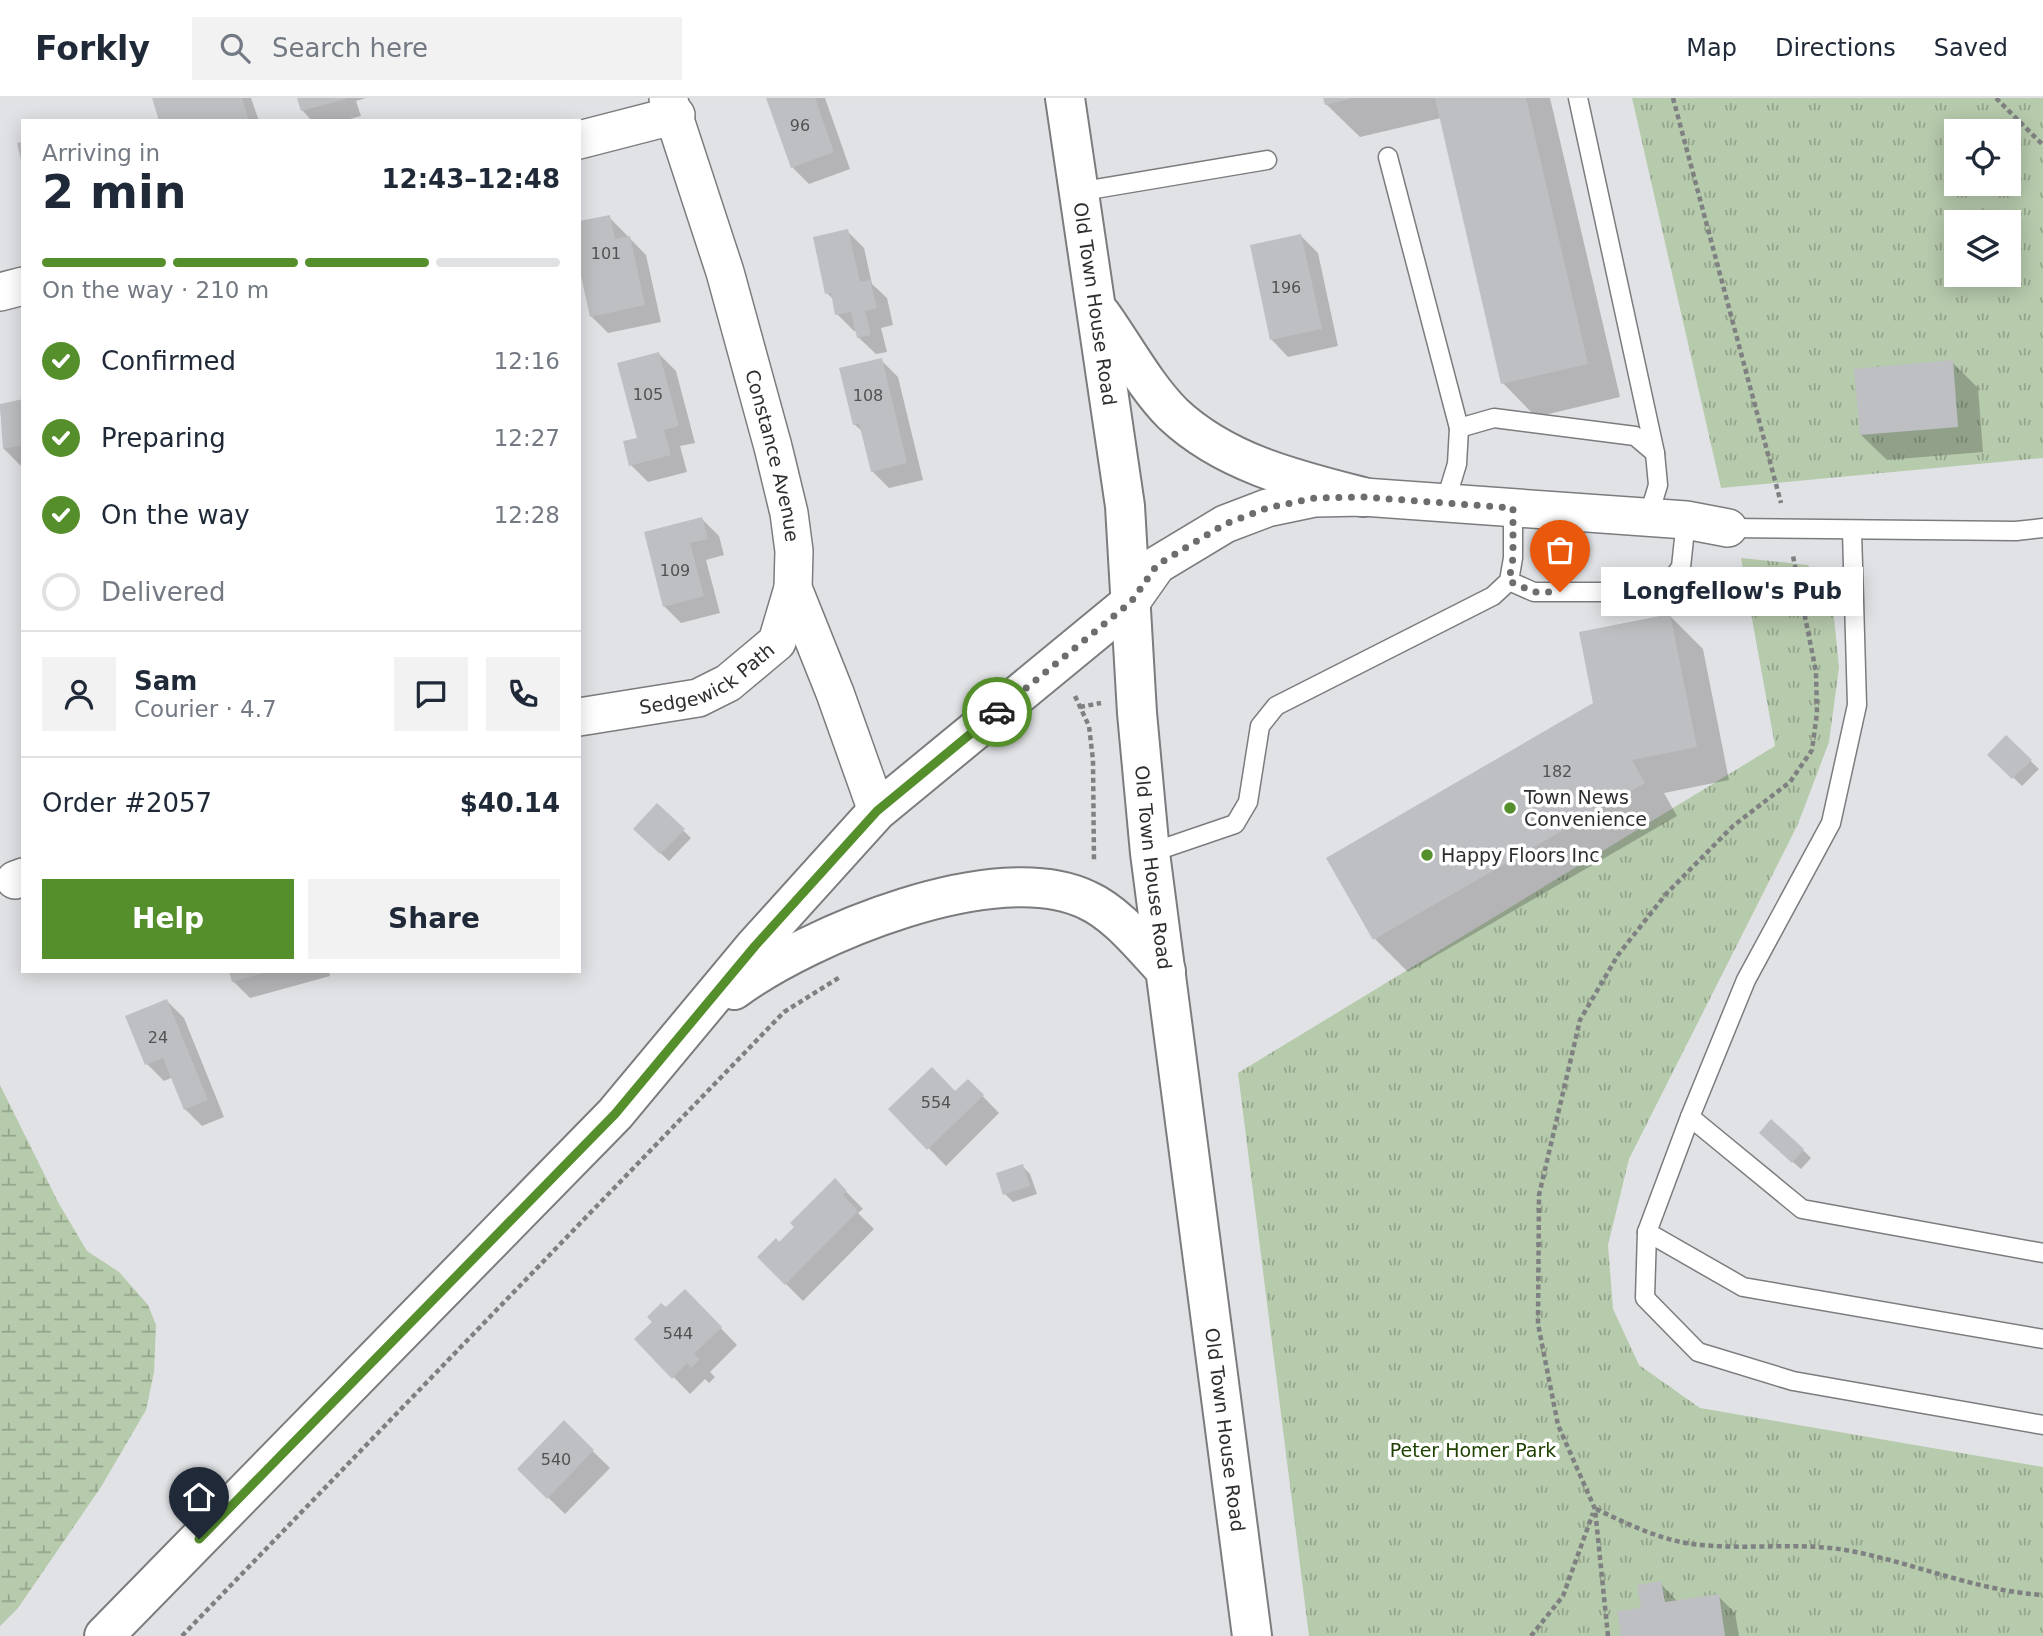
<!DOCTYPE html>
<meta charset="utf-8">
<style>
:root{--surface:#fff;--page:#f2f2f3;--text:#1f2937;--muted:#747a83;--line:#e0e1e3;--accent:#558f2c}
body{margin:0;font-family:"DejaVu Sans",sans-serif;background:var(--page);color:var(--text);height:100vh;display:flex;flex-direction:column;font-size:26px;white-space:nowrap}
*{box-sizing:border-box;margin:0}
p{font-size:23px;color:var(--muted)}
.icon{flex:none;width:38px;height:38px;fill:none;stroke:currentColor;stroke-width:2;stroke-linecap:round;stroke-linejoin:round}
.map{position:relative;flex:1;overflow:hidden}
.side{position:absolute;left:21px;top:21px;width:560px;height:854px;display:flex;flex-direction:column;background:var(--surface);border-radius:0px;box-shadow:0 4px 18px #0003}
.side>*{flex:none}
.fabs{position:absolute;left:1944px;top:21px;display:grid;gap:14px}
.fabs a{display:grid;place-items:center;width:77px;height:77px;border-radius:0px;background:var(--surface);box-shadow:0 4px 18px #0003;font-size:35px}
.pin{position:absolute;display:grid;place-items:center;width:60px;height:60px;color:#fff;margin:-72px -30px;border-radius:50% 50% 50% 0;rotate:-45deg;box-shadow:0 0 7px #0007}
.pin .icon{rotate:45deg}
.courier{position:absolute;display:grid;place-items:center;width:70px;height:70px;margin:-35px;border:5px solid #558f2c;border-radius:50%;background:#fff;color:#222;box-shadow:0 2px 9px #0007}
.bubble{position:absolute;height:49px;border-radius:0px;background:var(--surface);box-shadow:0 4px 18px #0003;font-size:23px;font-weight:800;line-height:49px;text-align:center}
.head em{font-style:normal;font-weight:800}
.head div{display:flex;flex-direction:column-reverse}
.head{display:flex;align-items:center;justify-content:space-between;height:119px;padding:0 21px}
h1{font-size:46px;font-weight:800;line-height:52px}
.bar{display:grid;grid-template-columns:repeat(4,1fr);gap:10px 7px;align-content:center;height:84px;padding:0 21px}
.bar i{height:9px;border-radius:5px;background:var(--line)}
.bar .current{background:var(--accent)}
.bar p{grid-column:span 4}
.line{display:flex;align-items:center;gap:18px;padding:0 21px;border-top:2px solid var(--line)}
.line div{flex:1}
.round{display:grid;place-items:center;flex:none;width:74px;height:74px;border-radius:0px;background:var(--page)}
ol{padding:0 21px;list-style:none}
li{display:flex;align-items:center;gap:21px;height:77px}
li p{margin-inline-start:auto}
li .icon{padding:7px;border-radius:50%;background:var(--accent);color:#fff;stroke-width:4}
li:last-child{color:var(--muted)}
li i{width:38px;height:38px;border:4px solid var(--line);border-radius:50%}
.button{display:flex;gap:14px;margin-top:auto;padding:14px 21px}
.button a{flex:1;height:80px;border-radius:0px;background:var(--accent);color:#fff;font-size:28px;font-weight:800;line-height:80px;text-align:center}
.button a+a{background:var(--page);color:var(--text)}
header{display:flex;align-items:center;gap:42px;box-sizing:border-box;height:98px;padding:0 35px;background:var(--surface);border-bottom:2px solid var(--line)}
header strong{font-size:33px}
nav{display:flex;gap:38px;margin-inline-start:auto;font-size:24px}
.search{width:490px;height:63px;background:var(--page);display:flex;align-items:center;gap:18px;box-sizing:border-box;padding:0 24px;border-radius:0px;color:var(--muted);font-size:26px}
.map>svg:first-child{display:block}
</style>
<header>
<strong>Forkly</strong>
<div class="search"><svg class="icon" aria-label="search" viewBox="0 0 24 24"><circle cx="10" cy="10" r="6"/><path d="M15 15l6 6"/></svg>Search here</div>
<nav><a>Map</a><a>Directions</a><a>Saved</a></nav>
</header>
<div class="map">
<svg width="2043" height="1538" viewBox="0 0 2043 1538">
<defs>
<pattern id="wetland-marsh" width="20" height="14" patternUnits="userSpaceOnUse" patternTransform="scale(1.75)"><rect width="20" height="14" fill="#b6caac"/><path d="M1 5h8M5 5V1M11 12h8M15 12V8" fill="none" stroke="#94a48c"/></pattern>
<pattern id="park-tufts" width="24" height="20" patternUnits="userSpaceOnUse" patternTransform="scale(1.75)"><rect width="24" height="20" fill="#b6caac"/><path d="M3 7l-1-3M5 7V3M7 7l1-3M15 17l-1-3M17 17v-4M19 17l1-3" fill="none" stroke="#94a48c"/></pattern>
</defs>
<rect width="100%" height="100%" fill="#e1e2e5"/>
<polygon fill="url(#wetland-marsh)" points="0,987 58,1104 87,1153 119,1174 148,1207 156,1227 154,1274 146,1312 101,1389 18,1510 0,1528"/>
<g fill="url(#park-tufts)" fill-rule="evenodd">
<path d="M 1632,0 L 2043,0 L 2043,360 L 1721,390 ZM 1956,33 L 2009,33 L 2009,86 L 1956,86 ZM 1956,124 L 2009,124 L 2009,177 L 1956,177 Z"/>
<polygon points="1741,460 1808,467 1833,510 1839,569 1829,644 1798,726 1629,1061 1608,1147 1613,1211 1639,1267 1700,1310 2043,1369 2043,1538 1309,1538 1238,975 1775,648"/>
</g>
<g fill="#0003">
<polygon points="154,0 251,0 259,23 161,23"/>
<polygon points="299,0 366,0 356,3 361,18 343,23 312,23 302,12"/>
<polygon points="768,0 825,0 850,71 809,86 792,69"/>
<polygon points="1325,0 1550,0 1620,299 1536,319 1503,285 1441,20 1360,39 1326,6"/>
<polygon points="609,119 646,157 661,224 608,235 591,218"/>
<polygon points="847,133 864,150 872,186 887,200 893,227 881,230 887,254 876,256 858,239 857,233 854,233 837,216 834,202 827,195"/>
<polygon points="1301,138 1318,155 1338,248 1288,259 1271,241"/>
<polygon points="659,256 676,273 695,345 680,348 687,374 648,384 631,367"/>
<polygon points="881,262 898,279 923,382 889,390 872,373 863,334 854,326"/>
<polygon points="1952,264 1978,290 1983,354 1887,362 1861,337"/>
<polygon points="23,303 23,367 21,368 4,351 0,308"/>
<polygon points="702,421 719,438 724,457 706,462 720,515 681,525 664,508 646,435"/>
<polygon points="1670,518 1703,551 1729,682 1664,695 1677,718 1408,874 1375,841 1595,606"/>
<polygon points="2006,640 2039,671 2022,688 1990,657"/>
<polygon points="657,707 691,740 669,763 635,731"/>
<polygon points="230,873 329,873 330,878 250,900 233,883"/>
<polygon points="167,903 184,920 224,1019 202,1028 185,1011 173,979 164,983 147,966"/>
<polygon points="968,983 999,1015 946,1068 891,1011 956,995"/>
<polygon points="1769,1043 1803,1052 1811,1060 1801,1071"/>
<polygon points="1022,1068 1030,1076 1037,1096 1013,1104 1005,1096"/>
<polygon points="835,1082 863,1111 858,1115 874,1131 803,1203 759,1159 780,1146"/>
<polygon points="685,1193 737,1247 710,1274 715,1279 709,1285 705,1281 690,1296 637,1241"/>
<polygon points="564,1325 610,1370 565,1416 519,1371"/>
<polygon points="1660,1485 1678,1504 1718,1498 1735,1515 1739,1538 1623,1538"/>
</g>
<g fill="#bdbfc2">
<polygon points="152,0 242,0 249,23 159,23"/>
<polygon points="297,0 346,0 346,1 301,13"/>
<polygon points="766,0 815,0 834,54 791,70"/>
<polygon points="1323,0 1350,0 1350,1 1325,7"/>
<polygon points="1435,0 1526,0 1588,266 1501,286"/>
<polygon points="23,44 23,66 22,66 17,45"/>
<polygon points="610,117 615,141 630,138 645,207 590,219 579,169 579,123"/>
<polygon points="848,131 860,184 870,182 877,210 865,213 871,237 857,240 851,214 835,217 831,195 825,196 813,139"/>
<polygon points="1301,136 1322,231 1270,242 1250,147"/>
<polygon points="659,254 679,328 664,332 671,357 629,368 623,343 637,340 617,265"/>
<polygon points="882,260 907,365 871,374 859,325 853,327 839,270"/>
<polygon points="1953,262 1958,329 1860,337 1854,271"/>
<polygon points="23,301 23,347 3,351 0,306"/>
<polygon points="702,419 708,441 690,445 704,498 663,509 644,434"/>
<polygon points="1670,516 1697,649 1632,662 1645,685 1373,842 1326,760 1593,605 1579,534"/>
<polygon points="2006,637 2032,662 2012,681 1987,657"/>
<polygon points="657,705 685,731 660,756 633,731"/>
<polygon points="229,873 267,873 267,874 232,884"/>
<polygon points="167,901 208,1002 184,1012 163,960 145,967 125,918"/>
<polygon points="932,969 955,993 968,981 984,997 927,1052 888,1011"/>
<polygon points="1771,1021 1804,1051 1792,1065 1759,1035"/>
<polygon points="1023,1066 1030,1088 1003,1097 996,1075"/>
<polygon points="835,1080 847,1093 843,1097 858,1113 785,1187 757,1159 776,1140 779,1144 794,1129 790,1125"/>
<polygon points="685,1191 722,1229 694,1256 700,1261 691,1270 687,1265 672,1281 634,1241 652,1224 647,1219 661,1205 666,1209"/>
<polygon points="564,1322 594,1352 547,1401 517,1371"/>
<polygon points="1661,1483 1665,1504 1719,1496 1725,1538 1621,1538 1617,1513 1641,1510 1637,1487"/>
</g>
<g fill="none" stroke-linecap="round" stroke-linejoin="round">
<g stroke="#7a7c7e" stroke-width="21">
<g id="lane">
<polyline points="1578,0 1655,355"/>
<polyline points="1388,59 1459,330 1457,366 1445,405"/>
<polyline points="1077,94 1267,62"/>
<polyline points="1459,330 1494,320 1635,338 1655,355 1658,387 1648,420"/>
<polyline points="1728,430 2016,433 2043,430"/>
<polyline points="1852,433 1857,607 1831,725 1746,882 1690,1019 1647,1134 1645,1200 1698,1254 1793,1283 2043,1327"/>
<polyline points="1509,483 1534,494 1663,494 1681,469 1686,422"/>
<polyline points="1150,755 1235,726 1248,704 1260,628 1276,608 1493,498 1509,483 1513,460 1513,410"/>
<polyline points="1690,1019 1802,1111 2043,1155"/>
<polyline points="1647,1134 1743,1189 2043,1241"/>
</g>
</g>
<g stroke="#7a7c7e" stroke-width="40">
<g id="street">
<path id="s1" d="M 668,0 L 725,174 L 773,349 L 789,415 L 794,453 L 793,490 L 835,595 L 877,713"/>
<polyline points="579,42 676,17"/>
<polyline points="0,194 23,188"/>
<polyline points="1131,504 1157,467 1225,426 1267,410 1315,400 1363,399 1686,422 1728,430"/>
<path id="s2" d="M 579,619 L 698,600 L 728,585 L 777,544 L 793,490"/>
<polyline points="15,782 23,779"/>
</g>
</g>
<g stroke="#7a7c7e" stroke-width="42">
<g id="secondary">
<path id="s3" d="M 1065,0 L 1125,408 L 1137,615 L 1150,755 L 1252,1538"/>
<path d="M 1101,216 C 1124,248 1145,288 1173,316 C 1225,365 1296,382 1363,399"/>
<path d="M 734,892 C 809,837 997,758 1087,802 C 1118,816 1143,849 1166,873"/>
<polyline points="104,1538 615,1016 755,848 877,713 1131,504"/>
</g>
</g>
<g stroke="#7f8082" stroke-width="4.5" stroke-dasharray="5 3.5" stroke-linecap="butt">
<polyline points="1673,0 1781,405"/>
<polyline points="1996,0 2043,47"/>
<polyline points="1075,598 1089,628 1093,662 1094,764"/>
<polyline points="1080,609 1101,605"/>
<path d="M 1596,1411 C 1630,1427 1664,1444 1701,1447 C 1753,1452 1805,1443 1856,1454 C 1919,1467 1979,1493 2043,1497"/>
<polyline points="182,1538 784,914 840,879"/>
<polyline points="1531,1538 1563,1498 1593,1415"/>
<polyline points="1608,1538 1595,1411 1558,1327 1538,1226 1539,1097 1580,922 1618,857 1666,796 1733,728 1790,684 1812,652 1817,615 1816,574 1793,458"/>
</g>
<use href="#lane" stroke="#fff" stroke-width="18"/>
<use href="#street" stroke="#fff" stroke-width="37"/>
<use href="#secondary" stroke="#fff" stroke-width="38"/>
</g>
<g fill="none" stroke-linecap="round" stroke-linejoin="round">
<polyline stroke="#6c6d6f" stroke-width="7" stroke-dasharray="0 12.6" points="997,614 1131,504 1157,467 1225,426 1267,410 1315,400 1363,399 1513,410 1513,460 1509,483 1534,494 1560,494"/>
<polyline stroke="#558f2c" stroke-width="9" points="199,1441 615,1016 755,848 877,713 997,614"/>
</g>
<g fill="#558f2c" stroke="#fff" stroke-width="2.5">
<circle cx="1510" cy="710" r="7"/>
<circle cx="1427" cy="757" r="7"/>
</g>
<g text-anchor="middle" stroke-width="7" stroke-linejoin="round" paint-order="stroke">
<g font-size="16" fill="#515254">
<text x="800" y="33">96</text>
<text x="606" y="161">101</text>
<text x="1286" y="195">196</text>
<text x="648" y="302">105</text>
<text x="868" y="303">108</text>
<text x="675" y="478">109</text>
<text x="1557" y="679">182</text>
<text x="158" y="945">24</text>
<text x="936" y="1010">554</text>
<text x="678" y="1241">544</text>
<text x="556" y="1367">540</text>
</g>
<g font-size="19" fill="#2d2e2f" stroke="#fff">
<text dy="7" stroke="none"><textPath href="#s3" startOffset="208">Old Town House Road</textPath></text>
<text dy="7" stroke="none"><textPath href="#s1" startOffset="373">Constance Avenue</textPath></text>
<text dy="7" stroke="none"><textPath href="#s2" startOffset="136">Sedgewick Path</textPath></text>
<text dy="7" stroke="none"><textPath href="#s3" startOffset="775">Old Town House Road</textPath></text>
<text dy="7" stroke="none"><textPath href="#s3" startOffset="1342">Old Town House Road</textPath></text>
</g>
<g font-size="19" fill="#2d2e2f" stroke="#fff" text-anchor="start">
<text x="1524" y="706">Town News<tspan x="1524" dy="22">Convenience</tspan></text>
<text x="1441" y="764">Happy Floors Inc</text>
</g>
<g font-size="19" fill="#1f4101" stroke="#fff">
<text x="1473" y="1359">Peter Homer Park</text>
</g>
</g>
</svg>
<div class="fabs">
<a><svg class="icon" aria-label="locate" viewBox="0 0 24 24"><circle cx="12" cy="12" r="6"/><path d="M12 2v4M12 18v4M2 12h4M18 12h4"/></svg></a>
<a><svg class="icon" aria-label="layers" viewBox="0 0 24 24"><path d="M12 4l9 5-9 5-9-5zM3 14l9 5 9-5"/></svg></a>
</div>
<div class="pin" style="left:1560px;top:494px;background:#ea580c"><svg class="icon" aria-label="bag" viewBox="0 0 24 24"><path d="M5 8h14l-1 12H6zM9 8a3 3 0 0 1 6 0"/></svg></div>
<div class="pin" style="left:199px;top:1441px;background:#1f2937"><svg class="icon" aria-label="home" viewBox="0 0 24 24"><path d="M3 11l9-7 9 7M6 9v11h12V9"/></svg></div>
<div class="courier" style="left:997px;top:614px"><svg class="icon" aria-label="car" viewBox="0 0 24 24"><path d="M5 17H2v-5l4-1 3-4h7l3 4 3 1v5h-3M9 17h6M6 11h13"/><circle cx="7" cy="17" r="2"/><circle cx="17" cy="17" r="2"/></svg></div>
<div class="bubble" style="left:1601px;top:469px;width:262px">Longfellow's Pub</div>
<section class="side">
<div class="head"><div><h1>2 min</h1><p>Arriving in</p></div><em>12:43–12:48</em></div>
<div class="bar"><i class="current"></i><i class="current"></i><i class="current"></i><i></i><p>On the way · 210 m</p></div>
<ol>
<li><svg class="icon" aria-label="check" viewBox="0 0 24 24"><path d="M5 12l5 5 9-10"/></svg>Confirmed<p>12:16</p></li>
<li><svg class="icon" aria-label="check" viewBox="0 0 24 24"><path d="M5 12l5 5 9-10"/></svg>Preparing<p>12:27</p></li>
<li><svg class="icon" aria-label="check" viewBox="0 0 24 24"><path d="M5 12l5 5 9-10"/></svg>On the way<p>12:28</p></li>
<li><i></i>Delivered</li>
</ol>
<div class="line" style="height:126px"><a class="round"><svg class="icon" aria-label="person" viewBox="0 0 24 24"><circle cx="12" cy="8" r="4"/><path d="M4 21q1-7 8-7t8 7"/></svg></a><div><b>Sam</b><p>Courier · 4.7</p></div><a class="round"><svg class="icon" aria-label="chat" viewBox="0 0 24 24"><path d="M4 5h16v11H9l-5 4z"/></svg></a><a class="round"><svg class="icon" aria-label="phone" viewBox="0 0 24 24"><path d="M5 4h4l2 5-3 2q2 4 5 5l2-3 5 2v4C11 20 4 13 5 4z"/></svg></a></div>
<div class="line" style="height:91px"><div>Order #2057</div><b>$40.14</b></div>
<div class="button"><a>Help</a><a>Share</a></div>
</section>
</div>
